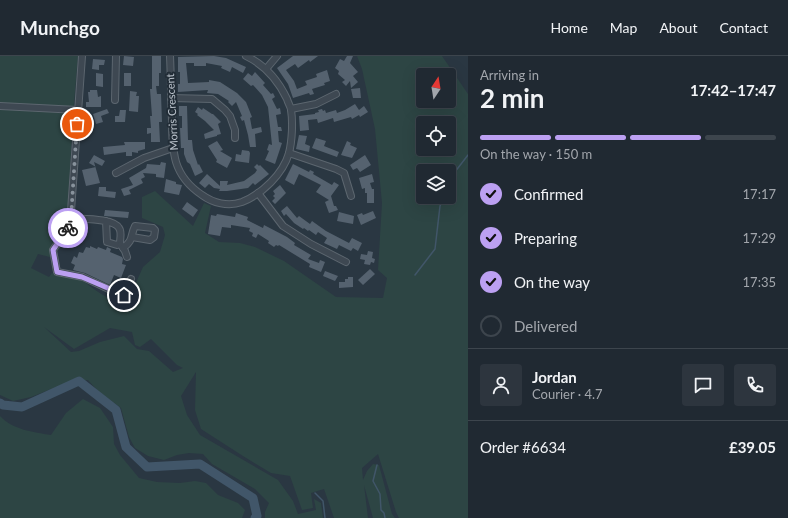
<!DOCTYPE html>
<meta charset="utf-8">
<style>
:root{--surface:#202932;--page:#2d353e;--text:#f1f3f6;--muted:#a2a6ac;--line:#3d454d;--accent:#bca0f2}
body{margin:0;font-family:Lato,sans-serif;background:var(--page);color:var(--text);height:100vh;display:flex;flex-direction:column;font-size:15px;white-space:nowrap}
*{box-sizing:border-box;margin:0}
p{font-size:13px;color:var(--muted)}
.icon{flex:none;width:22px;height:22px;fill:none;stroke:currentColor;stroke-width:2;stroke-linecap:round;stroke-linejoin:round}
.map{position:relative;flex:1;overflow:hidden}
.details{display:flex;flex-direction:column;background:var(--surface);width:320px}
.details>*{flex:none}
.needle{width:26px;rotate:12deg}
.buttons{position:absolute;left:416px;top:12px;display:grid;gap:8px}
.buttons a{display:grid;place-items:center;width:40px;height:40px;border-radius:4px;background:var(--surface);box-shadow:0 4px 16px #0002,0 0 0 1px var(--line);font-size:20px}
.pin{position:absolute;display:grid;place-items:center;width:34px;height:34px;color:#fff;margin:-17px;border:2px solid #fff;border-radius:50%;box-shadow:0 1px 4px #0007}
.courier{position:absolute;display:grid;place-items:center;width:40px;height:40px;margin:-20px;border:3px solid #bca0f2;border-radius:50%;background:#fff;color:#222;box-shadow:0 1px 5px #0007}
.head em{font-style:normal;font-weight:700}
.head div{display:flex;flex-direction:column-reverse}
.head{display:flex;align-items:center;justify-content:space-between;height:68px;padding:0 12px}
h1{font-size:26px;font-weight:700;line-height:30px}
.bar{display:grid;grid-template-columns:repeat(4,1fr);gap:6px 4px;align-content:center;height:48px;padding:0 12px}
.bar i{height:5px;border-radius:3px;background:var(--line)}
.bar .active{background:var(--accent)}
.bar p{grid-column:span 4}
.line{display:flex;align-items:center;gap:10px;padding:0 12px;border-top:1px solid var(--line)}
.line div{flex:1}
.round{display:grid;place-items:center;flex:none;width:42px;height:42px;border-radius:4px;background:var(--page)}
ol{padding:0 12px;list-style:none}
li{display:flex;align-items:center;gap:12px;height:44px}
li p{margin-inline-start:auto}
li .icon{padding:4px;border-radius:50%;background:var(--accent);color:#111;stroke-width:4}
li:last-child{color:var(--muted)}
li i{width:22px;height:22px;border:2px solid var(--line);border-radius:50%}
header{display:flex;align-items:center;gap:24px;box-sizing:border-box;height:56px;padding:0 20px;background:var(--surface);border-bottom:1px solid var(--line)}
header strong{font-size:19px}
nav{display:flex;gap:22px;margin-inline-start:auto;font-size:14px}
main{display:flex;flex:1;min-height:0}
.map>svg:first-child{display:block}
</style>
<header>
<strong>Munchgo</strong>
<nav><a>Home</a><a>Map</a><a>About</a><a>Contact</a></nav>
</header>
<main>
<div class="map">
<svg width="468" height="462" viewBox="0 0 468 462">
<rect width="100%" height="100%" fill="#2a3742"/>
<g fill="#2d4544" fill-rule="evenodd">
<path d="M 0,0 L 78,0 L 73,59 L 67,170 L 77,172 L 79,182 L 69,184 L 50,201 L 38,198 L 31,212 L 49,221 L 52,217 L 71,221 L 78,220 C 96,236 104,241 126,249 L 143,211 L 160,196 L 165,179 L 163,171 L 142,162 L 142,141 L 155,135 L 193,170 L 204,147 L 211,150 L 205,177 L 219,186 L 240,187 L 255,191 L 284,205 L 336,241 L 383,242 L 387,222 L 378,214 L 382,147 L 375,73 L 362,13 L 357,0 L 442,0 L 468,38 L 468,462 L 399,462 L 396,456 L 378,398 L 362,412 L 363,424 L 367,415 L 373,408 L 379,409 L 392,458 L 395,462 L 373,462 L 364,429 L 368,462 L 334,462 L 324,433 L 311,437 L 313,452 L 302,454 L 290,420 L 271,417 L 243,400 L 201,373 L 195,354 L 196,316 L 181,340 L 187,359 L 200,379 L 278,424 L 293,445 L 298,458 L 316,454 L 314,443 L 321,447 L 323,462 L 265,462 L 265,456 L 269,447 L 255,433 L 212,408 L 203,398 L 189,397 L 177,399 L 164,404 L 148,400 L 135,392 L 129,381 L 121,352 L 99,336 L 88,324 L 69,326 L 31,341 L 13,345 L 0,339 ZM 423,19 L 449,19 L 449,45 L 423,45 ZM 423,67 L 449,67 L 449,93 L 423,93 ZM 423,115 L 449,115 L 449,141 L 423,141 ZM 44,271 L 74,293 L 110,272 L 132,276 L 135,289 L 140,291 L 151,283 L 177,309 L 183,312 L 173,316 L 149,295 L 137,293 L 124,280 L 100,286 L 79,295 L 71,296 Z"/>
<path d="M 83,343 L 100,352 L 113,371 L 114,388 L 120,399 L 139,422 L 157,426 L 180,427 L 195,425 L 206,427 L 218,439 L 238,447 L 245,454 L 242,462 L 0,462 L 0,360 C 13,374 33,376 51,379 L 66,357 Z"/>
</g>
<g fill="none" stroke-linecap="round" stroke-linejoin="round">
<g stroke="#415669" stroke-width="1.5">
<polyline points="449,126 451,121 468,99"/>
<polyline points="415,219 435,193 440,150 444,141"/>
<polyline points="377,409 373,425 380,438 381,454 384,457 385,462"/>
<polyline points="315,437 323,445 325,462"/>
</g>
<polyline stroke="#415669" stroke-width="9" points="0,347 3,349 22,351 79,325 116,354 126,391 147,411 200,408 253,442 257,460 255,462"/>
</g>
<g fill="#55626f">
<polygon points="124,0 134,1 133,10 123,9"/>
<polygon points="152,0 161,0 161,17 159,17 159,30 156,30 157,38 161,38 162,66 159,66 160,86 151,86 151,77 147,78 147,72 151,72 150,60 152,60 150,33 152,33"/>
<polygon points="214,0 226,2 246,11 243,17 232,11 230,16 221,12 222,10 206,7 206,10 194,10 194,7 186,7 188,27 209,26 209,24 220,26 237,37 246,46 252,61 250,62 252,73 261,71 262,76 255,78 256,91 250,91 248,79 244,64 242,65 240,61 242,60 236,46 232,50 228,46 229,45 218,38 207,37 208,34 178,36 178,28 180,28 180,16 178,16 178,1"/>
<polygon points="293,0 318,0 310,6 309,4 298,12 295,8 286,14 294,25 297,33 307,29 305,25 317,21 316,18 327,14 330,25 324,27 325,29 312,33 314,38 310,39 309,37 293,42 288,28 277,12"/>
<polygon points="347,0 353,0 350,7 358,16 353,20 358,26 351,32 350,25 346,30 342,26 345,24 338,18 339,15 335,12 340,3 344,5"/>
<polygon points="93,3 105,4 104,9 99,9 99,14 92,13"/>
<polygon points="255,16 265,27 263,29 271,38 273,37 275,41 272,43 277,53 280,52 281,58 276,59 278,71 281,71 282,75 278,75 279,86 282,87 275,108 265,104 269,95 267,94 269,88 272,89 268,51 262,39 253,29 251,30 243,23 248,17 252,20"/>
<polygon points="96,17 103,18 103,31 96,30"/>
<rect x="124" y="17" width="7" height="13"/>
<polygon points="360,32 361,42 353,42 351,33"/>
<polygon points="90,34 97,34 98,41 101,40 101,51 86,51 86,46 89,46 88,36 90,36"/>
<polygon points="130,35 137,36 136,40 139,40 138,56 129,55"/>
<polygon points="355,48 359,54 364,50 368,56 360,61 359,59 352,63 351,61 334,66 333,62 318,67 317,63 308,64 309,74 300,75 299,60 315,58 315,57 319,56 318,54 322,53 323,55 325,54 326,57 336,54 337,57 345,54"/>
<polygon points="179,50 187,50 188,84 192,84 193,94 198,109 199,108 203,116 195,120 190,108 187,106 184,98 184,92 181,92 180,72 182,72 182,60 179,60"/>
<polygon points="198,51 202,54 203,52 212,58 213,58 221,66 218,68 221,78 217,79 217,80 205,83 204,78 214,74 205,65 197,59 198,58 195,56"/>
<polygon points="107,53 109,57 101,60 103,66 96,68 93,58"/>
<polygon points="120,54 126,54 125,66 115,66 115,60 119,60"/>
<polygon points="299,79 307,80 305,88 310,90 309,96 296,93"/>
<polygon points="316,82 326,85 324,90 339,96 337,101 312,92"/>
<polygon points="217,85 223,94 220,95 232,102 227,112 216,106 217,104 208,90"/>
<polygon points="347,85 351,87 350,89 357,92 352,102 341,99"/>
<polygon points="124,86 145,86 145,93 138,95 138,97 132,96 132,100 126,100 126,96 104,99 103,91 125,89"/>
<polygon points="242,94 249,95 250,97 249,107 235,105 236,98 241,99"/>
<polygon points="94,99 105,105 102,110 94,106 100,127 86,130 82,114 96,111 89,107"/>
<polygon points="365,99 371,109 360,116 357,112 353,114 350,109"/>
<polygon points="161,106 166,107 164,122 156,121 156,118 143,117 145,121 141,123 143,127 129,134 131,138 124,140 121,133 133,129 129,122 146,112 147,108 160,109"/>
<polygon points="257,108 259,110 260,109 269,118 255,129 253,127 248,132 227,135 219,135 220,133 214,132 209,128 205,132 199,127 207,118 220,130 220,125 228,125 227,129 244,125 255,117 257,114 254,111"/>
<polygon points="293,108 309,116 310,114 314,116 313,118 332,129 334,126 339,129 331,140 334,150 336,150 338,154 329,157 325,146 329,144 316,136 321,129 299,118 294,129 285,124"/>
<polygon points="372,118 374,126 370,127 372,133 374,133 374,147 367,147 367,137 365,137 365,132 362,133 359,122"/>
<polygon points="166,123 176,126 176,128 182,129 179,139 164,136"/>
<polygon points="280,129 286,137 275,148 272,145 275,142 273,140 275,138 273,135"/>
<polygon points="99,131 106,131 106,135 116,136 115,142 98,140"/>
<polygon points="187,146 198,154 193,161 182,153"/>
<polygon points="287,150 297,162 299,160 310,168 312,165 326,175 349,187 352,182 362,187 358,195 353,192 351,195 339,189 337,193 324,187 327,182 318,176 316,179 309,174 308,175 304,172 303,173 294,167 286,158 284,160 281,155"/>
<polygon points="105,154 129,156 128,162 104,160"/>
<polygon points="373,155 376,162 361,169 357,159 362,157 363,159"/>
<polygon points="339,156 354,160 353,168 337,165"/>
<polygon points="236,157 248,161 247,164 263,172 264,169 287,181 295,187 294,189 311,199 308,203 319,207 320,204 325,206 321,216 309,211 310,208 279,189 278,190 276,189 274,191 268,187 269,185 258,178 256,182 252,180 253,177 249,175 250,172 231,169 231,172 222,171 220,180 208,178 211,159 216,160 217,158 235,161"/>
<polygon points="90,190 97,193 98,191 106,194 107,191 111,193 110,196 122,201 123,203 122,208 126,209 121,222 114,219 110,229 85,217 73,214 75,209 71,207 74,200 77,202 79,196 83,197 86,191 90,192"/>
<polygon points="368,195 373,196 372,202 375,203 374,207 371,206 370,209 364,208 365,204 360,203 361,198 367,199"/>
<polygon points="370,213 375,218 363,229 358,224"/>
<polygon points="325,215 338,220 335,225 323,220"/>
<polygon points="348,221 353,221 353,231 339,232 339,226 345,226 345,223 348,223"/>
</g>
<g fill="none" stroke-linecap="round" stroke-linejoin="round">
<g stroke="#5c666f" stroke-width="8">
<g id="minor">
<polyline points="82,0 70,169 53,194 57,216 83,221 121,239 124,239 131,223"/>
<path d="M 170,0 C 171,21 171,42 172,64 C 172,78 172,92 176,106 C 180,119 190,131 202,139 C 213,147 228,151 242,146 C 262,138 283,118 289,97 C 292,85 293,66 291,54 C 291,51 288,47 287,43 C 278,24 265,9 246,0"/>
<polyline points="266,13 277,0"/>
<polyline points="171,42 212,43 225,54 230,60 235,74 235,82"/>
<polyline points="115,44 116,0"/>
<polyline points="0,50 78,54"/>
<polyline points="291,53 316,48 336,38"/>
<polyline points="289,97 336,113 344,117 351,140"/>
<polyline points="116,117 144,102 173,92"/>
<polyline points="258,137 283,170 311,188 346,206"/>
<path d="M 71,162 C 81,163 114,162 119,172 C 122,176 120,183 120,187 L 117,189 L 107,186 L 106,165"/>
<polyline points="121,189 125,195 127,201"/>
<path d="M 123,192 C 134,184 130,180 135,170 L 153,172 L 155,174 L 154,181 L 150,184 L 132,181"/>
</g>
</g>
<use href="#minor" stroke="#3e4852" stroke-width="6"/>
</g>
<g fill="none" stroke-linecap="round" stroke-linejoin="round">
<polyline stroke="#88929c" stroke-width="4" stroke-dasharray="0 7.2" points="68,172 70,169 71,162 77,68"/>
<polyline stroke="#bca0f2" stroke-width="5" points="68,172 53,194 57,216 82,221 124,239"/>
</g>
<g text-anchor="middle" stroke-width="4" stroke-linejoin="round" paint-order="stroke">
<g font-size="11" fill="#bbc3cc" stroke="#222d37">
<text transform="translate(172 56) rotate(-93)" y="4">Morris Crescent</text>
</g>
</g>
</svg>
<div class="buttons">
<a><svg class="needle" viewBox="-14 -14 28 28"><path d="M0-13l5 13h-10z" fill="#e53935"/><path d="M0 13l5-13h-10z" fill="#a2a6ac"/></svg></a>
<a><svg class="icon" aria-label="locate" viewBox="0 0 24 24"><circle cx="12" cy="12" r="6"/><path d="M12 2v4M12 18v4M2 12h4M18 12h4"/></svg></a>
<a><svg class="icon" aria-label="layers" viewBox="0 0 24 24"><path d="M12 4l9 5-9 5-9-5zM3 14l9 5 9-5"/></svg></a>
</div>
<div class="pin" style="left:77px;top:68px;background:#ea580c"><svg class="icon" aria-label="bag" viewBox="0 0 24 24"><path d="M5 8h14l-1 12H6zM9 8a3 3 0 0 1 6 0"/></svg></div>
<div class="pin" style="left:124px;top:239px;background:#1f2937"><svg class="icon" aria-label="home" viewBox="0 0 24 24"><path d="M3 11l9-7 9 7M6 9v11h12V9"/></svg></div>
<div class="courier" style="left:68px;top:172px"><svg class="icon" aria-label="bike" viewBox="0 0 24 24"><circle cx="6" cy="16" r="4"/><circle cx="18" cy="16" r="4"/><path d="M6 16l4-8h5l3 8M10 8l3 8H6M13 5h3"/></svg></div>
</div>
<section class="details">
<div class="head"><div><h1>2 min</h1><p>Arriving in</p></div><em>17:42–17:47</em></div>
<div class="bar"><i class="active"></i><i class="active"></i><i class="active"></i><i></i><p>On the way · 150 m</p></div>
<ol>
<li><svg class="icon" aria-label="check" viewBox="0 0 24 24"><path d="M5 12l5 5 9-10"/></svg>Confirmed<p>17:17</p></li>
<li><svg class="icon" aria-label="check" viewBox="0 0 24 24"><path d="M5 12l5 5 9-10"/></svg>Preparing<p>17:29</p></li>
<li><svg class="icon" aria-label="check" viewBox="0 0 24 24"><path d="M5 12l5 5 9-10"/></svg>On the way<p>17:35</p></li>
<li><i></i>Delivered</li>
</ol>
<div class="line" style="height:72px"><a class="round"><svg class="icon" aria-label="person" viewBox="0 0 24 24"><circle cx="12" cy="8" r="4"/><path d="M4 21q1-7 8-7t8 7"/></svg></a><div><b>Jordan</b><p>Courier · 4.7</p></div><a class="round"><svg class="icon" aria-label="chat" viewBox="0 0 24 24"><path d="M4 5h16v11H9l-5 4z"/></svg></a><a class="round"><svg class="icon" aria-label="phone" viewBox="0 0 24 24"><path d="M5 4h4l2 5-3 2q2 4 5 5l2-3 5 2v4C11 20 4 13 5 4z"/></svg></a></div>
<div class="line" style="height:52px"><div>Order #6634</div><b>£39.05</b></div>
</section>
</main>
